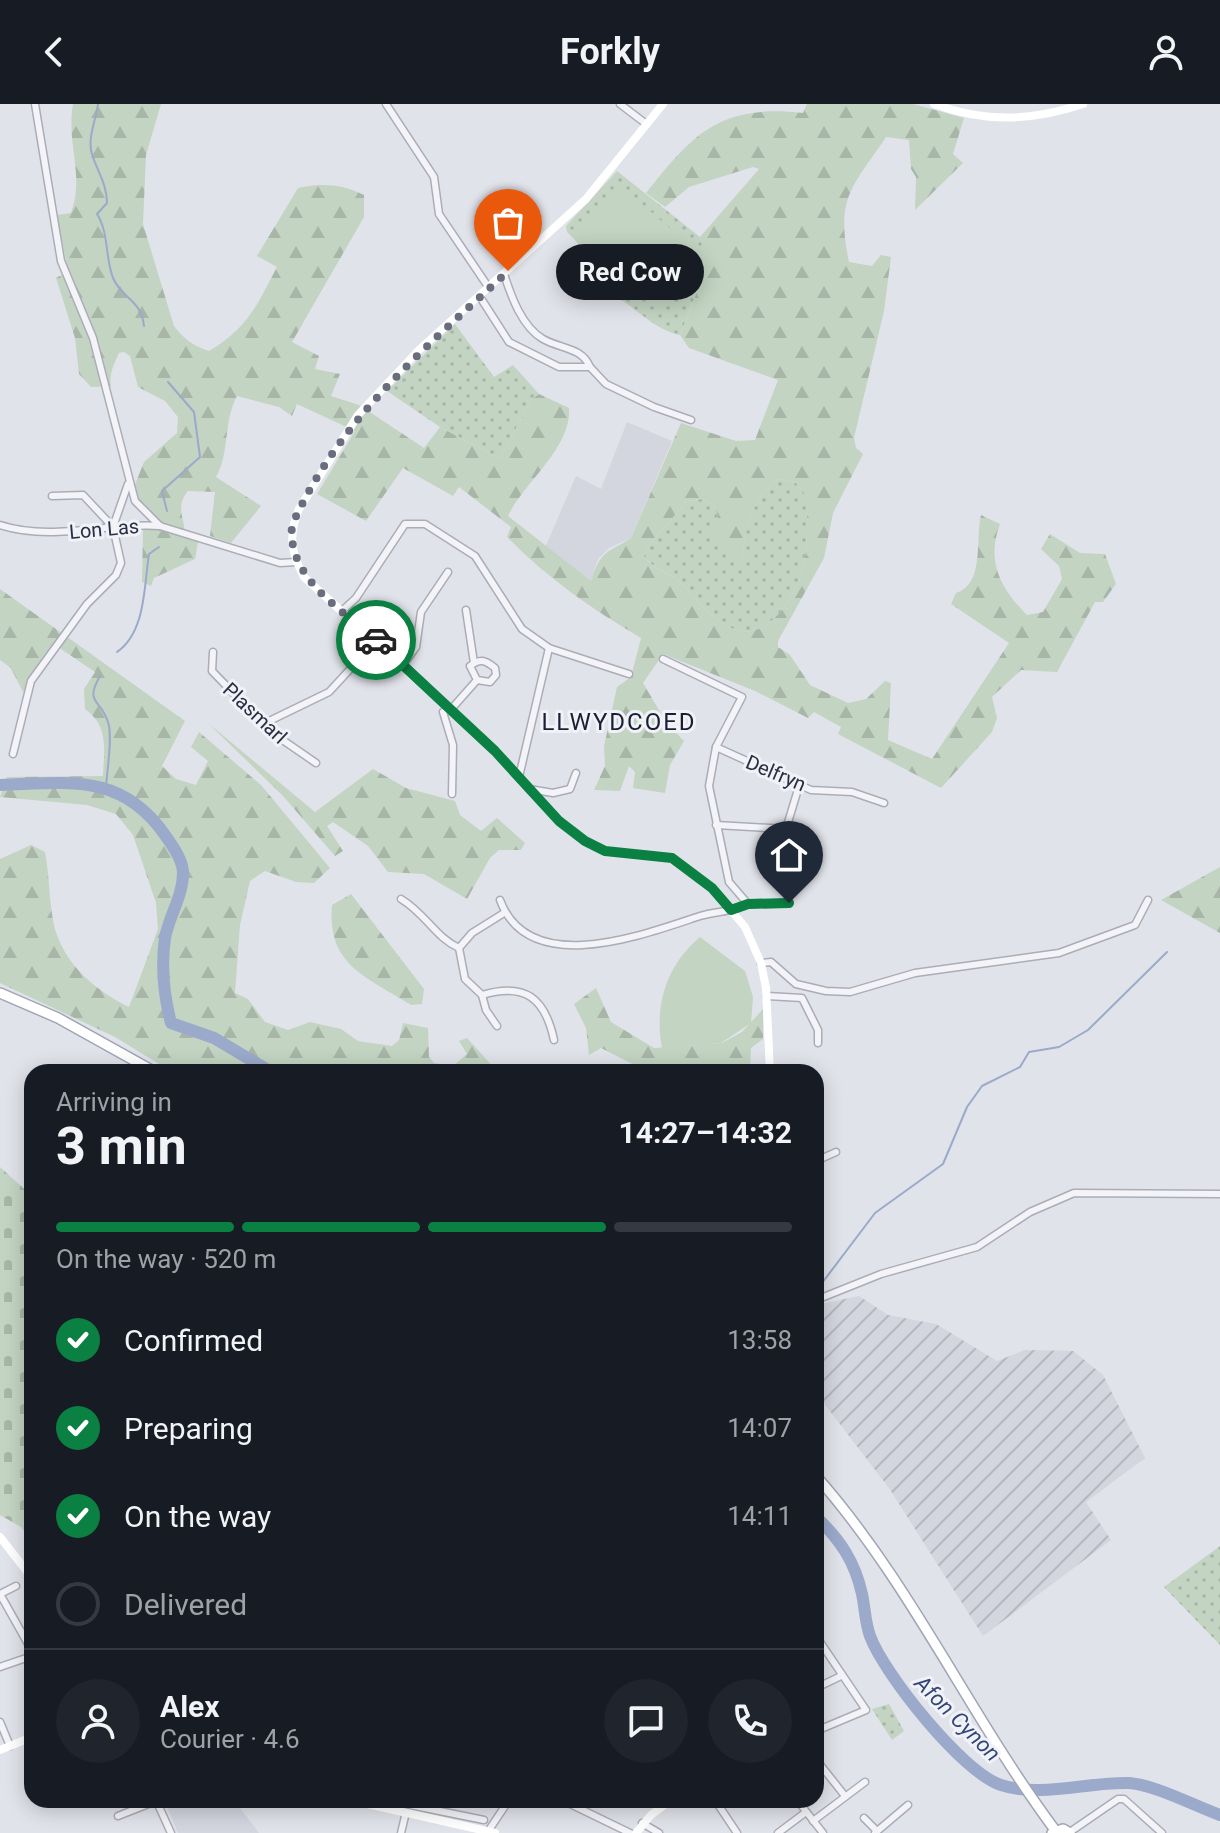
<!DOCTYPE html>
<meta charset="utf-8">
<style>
:root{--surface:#171b24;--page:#20242c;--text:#f1f3f6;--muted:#9ea1a6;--line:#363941;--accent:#0b8043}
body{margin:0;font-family:Roboto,sans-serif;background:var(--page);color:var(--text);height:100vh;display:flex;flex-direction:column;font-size:30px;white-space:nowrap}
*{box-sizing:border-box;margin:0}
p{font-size:26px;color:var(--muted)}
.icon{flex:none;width:44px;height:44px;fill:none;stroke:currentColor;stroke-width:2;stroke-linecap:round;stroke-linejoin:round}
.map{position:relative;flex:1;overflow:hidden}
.drawer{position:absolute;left:24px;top:960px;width:800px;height:744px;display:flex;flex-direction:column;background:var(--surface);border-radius:24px;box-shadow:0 4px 20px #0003}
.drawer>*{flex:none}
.pin{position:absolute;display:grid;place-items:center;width:68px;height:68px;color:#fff;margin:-82px -34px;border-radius:50% 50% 50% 0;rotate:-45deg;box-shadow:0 0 8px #0007}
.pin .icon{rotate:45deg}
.courier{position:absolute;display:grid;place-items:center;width:80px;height:80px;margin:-40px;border:6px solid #0b8043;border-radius:50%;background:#fff;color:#222;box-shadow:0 2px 10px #0007}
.bubble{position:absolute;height:56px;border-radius:28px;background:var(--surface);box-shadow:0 4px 20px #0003;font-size:26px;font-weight:700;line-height:56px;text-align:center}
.overview em{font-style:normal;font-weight:700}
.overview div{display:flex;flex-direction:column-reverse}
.overview{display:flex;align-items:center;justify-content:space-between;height:136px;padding:0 32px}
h1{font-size:52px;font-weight:700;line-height:60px}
.bar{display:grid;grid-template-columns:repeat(4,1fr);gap:12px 8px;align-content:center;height:96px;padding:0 32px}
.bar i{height:10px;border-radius:6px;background:var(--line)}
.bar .current{background:var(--accent)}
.bar p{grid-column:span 4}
.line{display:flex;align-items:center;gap:20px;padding:0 32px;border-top:2px solid var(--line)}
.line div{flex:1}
.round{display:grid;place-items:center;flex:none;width:84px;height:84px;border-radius:42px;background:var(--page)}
ol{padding:0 32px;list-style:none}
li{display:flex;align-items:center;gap:24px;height:88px}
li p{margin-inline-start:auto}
li .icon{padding:8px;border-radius:50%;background:var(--accent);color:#fff;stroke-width:4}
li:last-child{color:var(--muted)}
li i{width:44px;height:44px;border:4px solid var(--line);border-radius:50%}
header{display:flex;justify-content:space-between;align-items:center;height:104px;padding:0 32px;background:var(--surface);font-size:36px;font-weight:700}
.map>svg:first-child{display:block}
</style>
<header><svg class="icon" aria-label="back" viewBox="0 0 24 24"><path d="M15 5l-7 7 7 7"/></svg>Forkly<svg class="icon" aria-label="person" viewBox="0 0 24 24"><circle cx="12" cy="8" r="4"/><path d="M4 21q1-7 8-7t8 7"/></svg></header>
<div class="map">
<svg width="1220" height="1729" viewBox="0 0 1220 1729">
<defs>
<pattern id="industrial-furrows" width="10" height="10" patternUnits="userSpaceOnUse" patternTransform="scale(2)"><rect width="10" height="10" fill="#d3d5df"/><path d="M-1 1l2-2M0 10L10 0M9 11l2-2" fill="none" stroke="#b5b7c1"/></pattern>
<pattern id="green-dots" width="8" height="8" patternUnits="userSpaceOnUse" patternTransform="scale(2)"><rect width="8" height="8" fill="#c3d4c2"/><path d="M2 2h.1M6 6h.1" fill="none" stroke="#a8b6a8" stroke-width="1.8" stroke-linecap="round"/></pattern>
<pattern id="forest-firs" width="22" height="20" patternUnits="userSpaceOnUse" patternTransform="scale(2)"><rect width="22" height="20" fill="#c3d4c2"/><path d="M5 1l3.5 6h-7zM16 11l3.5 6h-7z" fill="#a8b6a8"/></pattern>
<pattern id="cemetery-stones" width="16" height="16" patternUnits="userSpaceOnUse" patternTransform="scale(2)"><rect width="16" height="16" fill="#c3d4c2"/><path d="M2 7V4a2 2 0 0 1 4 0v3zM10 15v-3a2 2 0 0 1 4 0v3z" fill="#a8b6a8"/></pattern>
</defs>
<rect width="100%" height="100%" fill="#e1e3ea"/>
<g fill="#d3d5df">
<polygon points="627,318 672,337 631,434 609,444 598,455 591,477 545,444 576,372 601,385"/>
<polygon points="164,1696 234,1696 259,1729 178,1729"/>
</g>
<polygon fill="url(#industrial-furrows)" points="859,1192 888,1211 936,1220 997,1257 1025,1246 1073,1247 1103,1271 1145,1354 1086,1398 1111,1436 983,1532 889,1384 816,1289 816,1201"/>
<g fill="url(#green-dots)">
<path d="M 617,67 L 700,133 C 711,161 691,204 680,231 C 646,224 630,191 595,187 L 590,178 L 595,157 L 567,128 L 566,122 Z"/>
<polygon points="455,220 494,273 513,261 539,290 531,296 500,355 440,323 387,287"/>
<path d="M 779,375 L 795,378 L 807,392 C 807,414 808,439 804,460 C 799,486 772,533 741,527 C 718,523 698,497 683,481 C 672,469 653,466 644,452 L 647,444 L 687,397 L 702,395 L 715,401 L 718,415 L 741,457 C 748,419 747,400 779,375 Z"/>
<polygon points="1220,1442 1220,1541 1164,1483"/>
<polygon points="889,1600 904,1627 892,1636 872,1605"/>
</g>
<g fill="url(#forest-firs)" fill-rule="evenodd">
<path d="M 73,0 L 161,0 L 146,51 L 143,120 L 174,222 C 184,235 193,242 209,247 C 248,224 257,201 277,163 L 257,152 L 298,84 C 322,79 341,80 364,91 L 364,113 L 292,238 L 319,252 L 315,265 L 340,270 L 331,292 L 359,301 L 424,344 L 440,323 L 500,355 L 531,296 L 539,290 L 569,304 C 572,344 524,378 508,412 L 591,477 C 601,446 606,450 631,434 L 681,319 L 736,337 L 755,336 L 778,276 L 689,244 L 680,231 C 691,204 711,162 700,133 L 759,65 L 753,63 L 689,83 L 665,103 L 646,89 C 694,28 721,0 803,9 L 807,0 L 913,0 L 964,14 L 953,50 L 963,59 L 915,106 L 916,73 L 911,65 L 909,36 L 886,33 C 853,83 835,92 849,158 L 872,162 L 881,151 L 891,153 L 884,207 L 854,334 L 856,344 L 863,350 L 833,409 L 824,454 L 778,537 L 778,543 L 790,551 L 810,581 L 848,599 L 866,595 L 885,577 L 891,579 L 888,636 L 932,655 L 1009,539 L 951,500 L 956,489 C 985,480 975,436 981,411 L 1000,420 C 986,457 1000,484 1027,511 L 1043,508 L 1062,475 L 1059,462 L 1041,445 L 1050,430 L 1080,449 L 1105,450 L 1116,480 L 1103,498 L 1095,498 L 1057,568 L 1021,566 L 992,593 L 997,614 L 992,628 L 941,684 L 838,630 L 841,623 L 814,608 L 808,614 L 755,587 L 663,550 L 643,579 L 666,618 L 684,637 L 670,661 L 665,689 L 633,684 L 635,668 L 629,662 L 620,687 L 594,686 L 605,662 L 604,642 L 617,583 L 631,573 L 641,534 C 592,505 547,474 507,433 L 511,423 L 459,383 L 453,392 L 403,364 L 366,417 L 317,390 L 355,327 L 297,300 L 292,312 L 279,303 L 237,292 C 223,318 230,349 216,373 L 261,402 L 231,439 L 210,432 L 215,388 L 188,387 C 174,404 186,415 185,434 L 198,438 L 195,455 L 154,474 L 151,482 L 142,478 L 143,425 L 156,425 L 159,417 L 139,396 L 134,383 L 144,358 L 177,329 L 178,313 L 165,297 L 138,283 L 130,252 L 124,248 L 119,249 C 114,260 109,269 111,282 L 91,283 L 79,270 L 75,234 L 56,174 L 68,167 L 57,111 L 71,109 C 85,72 66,40 73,0 ZM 779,375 L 795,378 L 807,392 C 807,414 808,438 804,460 C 799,486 772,533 741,527 C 718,523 698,497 683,481 C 672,469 652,466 644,452 L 647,444 L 687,397 L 702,395 L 715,401 L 718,415 L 711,437 L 741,458 C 748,419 747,400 779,375 Z"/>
<path d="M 0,485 L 185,617 L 162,662 L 176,675 L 196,681 L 208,657 L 191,643 L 199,628 L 261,681 L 330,764 L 314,779 L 296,778 L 265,767 L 250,777 L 240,821 L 235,889 L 248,895 L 265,918 L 288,926 L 310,918 L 341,925 L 358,937 L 392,942 L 399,936 L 403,919 L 428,924 L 429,953 L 434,959 L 453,962 L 467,950 L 459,937 L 467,934 L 498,968 L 172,968 L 115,933 L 0,879 L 0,755 L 31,741 L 45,748 C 49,769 49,789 52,810 C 57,854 92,885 129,903 L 158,825 L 156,799 L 133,731 L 116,710 L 87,701 L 0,693 L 7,673 L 103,672 C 104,645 109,622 85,605 L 84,585 L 95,568 L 55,541 L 23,588 L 11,564 L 0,556 Z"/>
<polygon points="208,619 315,708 373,665 406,684 455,697 460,711 481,727 497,714 525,739 521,746 499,746 490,754 467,795 424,770 388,768 368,742 333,718 327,722 343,747 335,752 283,692"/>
<polygon points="1220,763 1220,829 1161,796"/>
<path d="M 351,790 L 424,885 L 422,900 L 411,901 C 365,872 327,861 332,801 Z"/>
<polygon points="596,884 611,918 654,944 722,939 742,928 763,905 763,935 751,944 750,968 648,968 601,944 589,951 586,924 574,900"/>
</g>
<polygon fill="url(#cemetery-stones)" points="0,1063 32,1092 32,1438 21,1423 0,1411"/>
<g fill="#c3d4c2">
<polygon points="618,79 702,152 657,204 573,131"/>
<path d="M 700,833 L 745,867 L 753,893 L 751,919 L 721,939 L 662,944 C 654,901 666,862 700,833 Z"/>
</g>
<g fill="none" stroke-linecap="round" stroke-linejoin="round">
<g stroke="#9baacb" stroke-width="2">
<path d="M 98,0 C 96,16 87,35 92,50 C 97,67 107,80 107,99 L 97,110 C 109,129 105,153 113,174 C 122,195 141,195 144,222"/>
<polyline points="167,407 162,387 200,353 194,308 168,278"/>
<path d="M 117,548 C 146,528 144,481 149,450 L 159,443"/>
<path d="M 100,572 C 84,600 101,595 108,618 C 113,632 107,667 106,683"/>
<polyline points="816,1187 875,1109 943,1060 967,1003 982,982 1020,963 1029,948 1059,943 1088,926 1167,848"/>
</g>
<g stroke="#9baacb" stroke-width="12">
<path d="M 0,681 C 68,679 121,668 165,731 C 172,741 183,756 183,769 C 183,792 169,812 165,834 C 161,862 164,892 171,919 L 214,934 L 271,968"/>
<path d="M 816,1413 C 840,1435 855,1458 862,1490 C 865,1504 865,1518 870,1532 C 884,1570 963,1669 1001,1681 C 1040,1694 1087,1678 1128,1679 C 1153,1680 1195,1702 1220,1711"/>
</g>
<g stroke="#aaadb8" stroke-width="9">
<g id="street">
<polyline points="35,0 61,157 93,234 135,397 160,422 280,459 296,458"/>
<polyline points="386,0 434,73 439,110 489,184"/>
<polyline points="620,0 645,19"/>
<path d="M 504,170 C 511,192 522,223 543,235 C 560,245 582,243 590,263"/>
<polyline points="480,193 509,238 559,263 590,263 606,280 654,303 691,316"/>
<path d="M 0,421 C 54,438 106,418 160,422"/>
<polyline points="113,423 128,380"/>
<polyline points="343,506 356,494 405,420 425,420 475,452 522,525 549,544 629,570"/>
<polyline points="466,506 474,559"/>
<polyline points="213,548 212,567 271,628 316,659"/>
<polyline points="403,561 416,543 421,508 448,468"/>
<polyline points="263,620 329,588 376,537"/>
<polyline points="716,643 811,686 852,688 884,699"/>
<polyline points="13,650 31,577 87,500 116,471 121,459 113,423 83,391 52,392"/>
<polyline points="519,673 549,544"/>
<polyline points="529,685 553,689 570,685 576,669"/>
<path d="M 452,690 L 453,641 L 443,608 L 454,602 L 477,576 L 470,562 C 480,554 485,556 495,564 L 496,571 L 490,578 L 477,576"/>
<polyline points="716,721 786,725"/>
<path d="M 401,795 C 426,810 435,833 459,844"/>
<path d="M 500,796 C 529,875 645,830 700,812 C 716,807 734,808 748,800 L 729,778 L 709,682 L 716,643 L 742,593 L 663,555"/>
<polyline points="748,800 789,799 786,725 799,682"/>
<polyline points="761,859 771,858 796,880 826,887 850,888 915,869 1059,849 1135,821 1148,796"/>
<path d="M 482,891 C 525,878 545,894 554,936"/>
<polyline points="767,892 802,894 818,926 818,939"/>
<polyline points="497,922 486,906 482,891 465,875 459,844 472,829 504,809"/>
<polyline points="816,1057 836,1048"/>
<polyline points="816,1196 881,1170 977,1143 1030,1108 1074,1089 1220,1090"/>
<polyline points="16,1482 0,1490 32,1547"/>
<polyline points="816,1532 866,1606 816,1627"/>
<polyline points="0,1563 32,1552"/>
<polyline points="816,1584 841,1572"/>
<polyline points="0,1618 10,1642"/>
<polyline points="818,1658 845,1692"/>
<polyline points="156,1696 171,1729"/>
<polyline points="385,1696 484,1716"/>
<polyline points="562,1696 630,1729"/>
<polyline points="715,1696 737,1729"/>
<polyline points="797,1696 823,1729"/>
<polyline points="118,1712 156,1697"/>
<polyline points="864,1714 877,1727"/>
<polyline points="813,1717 865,1678"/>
<polyline points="642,1719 659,1729"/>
<polyline points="1070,1728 1118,1695 1124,1695 1162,1729"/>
<polyline points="401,1729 406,1708"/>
<polyline points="487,1729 509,1696"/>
<polyline points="778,1729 806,1708"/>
<polyline points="875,1729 908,1701"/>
</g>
</g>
<g stroke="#a0a5b6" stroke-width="12">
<g id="primary">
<polyline points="0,889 58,914 155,968"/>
<path d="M 816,1372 C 910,1478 970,1612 1055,1726"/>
<polyline points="1052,1729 1063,1725 1070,1729"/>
</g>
</g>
<use href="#street" stroke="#f4f4f8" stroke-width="6"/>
<g stroke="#fff" stroke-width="8">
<path d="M 663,0 L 586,95 L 419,246 L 358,311 L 299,405 C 288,431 291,449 304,473 L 495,647 L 559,717 L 585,737 L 605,747 L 672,754 L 712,784 L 745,823 L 761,859 L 766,884 L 770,968"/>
<path d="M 934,0 C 985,19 1032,17 1083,0"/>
<polyline points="0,1433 32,1474"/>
<polyline points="0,1646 32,1633"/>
<polyline points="350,1696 495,1729"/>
<polyline points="636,1729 651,1711 671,1696"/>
</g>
<use href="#primary" stroke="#fff" stroke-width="9"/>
</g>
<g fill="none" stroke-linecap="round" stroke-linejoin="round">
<path stroke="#696d7d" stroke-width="8" stroke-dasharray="0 14.4" d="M 376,536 C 340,504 287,474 292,421 C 341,312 424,246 508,167"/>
<polyline stroke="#0b8043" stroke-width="10" points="376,536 495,647 559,717 585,737 605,747 672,754 712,784 731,806 748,800 789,799"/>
</g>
<g text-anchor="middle" stroke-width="6" stroke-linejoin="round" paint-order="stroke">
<g font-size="20" fill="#292e42" stroke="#f0f2f7">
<text transform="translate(104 425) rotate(-5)" y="7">Lon Las</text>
<text transform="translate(255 609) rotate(43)" y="7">Plasmarl</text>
<text transform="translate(776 669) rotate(23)" y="7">Delfryn</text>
</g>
<g font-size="22" font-style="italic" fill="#314577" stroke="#f0f2f7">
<text transform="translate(958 1614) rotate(45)" y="8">Afon Cynon</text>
</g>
<g font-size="24" letter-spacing="2" fill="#1b1f33" stroke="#f0f2f7">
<text x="619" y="626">LLWYDCOED</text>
</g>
</g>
</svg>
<div class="pin" style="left:508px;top:167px;background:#ea580c"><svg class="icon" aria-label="bag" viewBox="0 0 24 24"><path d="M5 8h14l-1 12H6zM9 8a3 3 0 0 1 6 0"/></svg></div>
<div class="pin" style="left:789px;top:799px;background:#1f2937"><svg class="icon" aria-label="home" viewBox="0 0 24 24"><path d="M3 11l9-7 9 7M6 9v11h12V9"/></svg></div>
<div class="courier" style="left:376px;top:536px"><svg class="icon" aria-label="car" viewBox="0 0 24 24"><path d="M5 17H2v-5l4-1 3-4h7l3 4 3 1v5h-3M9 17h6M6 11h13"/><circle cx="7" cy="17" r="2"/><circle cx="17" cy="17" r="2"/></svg></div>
<div class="bubble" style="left:556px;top:140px;width:148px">Red Cow</div>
<section class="drawer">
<div class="overview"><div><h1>3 min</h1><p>Arriving in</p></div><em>14:27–14:32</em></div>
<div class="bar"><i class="current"></i><i class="current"></i><i class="current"></i><i></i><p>On the way · 520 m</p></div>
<ol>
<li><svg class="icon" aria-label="check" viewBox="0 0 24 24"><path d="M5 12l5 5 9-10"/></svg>Confirmed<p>13:58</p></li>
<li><svg class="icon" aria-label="check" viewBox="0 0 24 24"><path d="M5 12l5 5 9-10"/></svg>Preparing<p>14:07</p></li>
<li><svg class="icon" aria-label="check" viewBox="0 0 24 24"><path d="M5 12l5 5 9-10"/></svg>On the way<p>14:11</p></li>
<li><i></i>Delivered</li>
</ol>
<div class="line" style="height:144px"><a class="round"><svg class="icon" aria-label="person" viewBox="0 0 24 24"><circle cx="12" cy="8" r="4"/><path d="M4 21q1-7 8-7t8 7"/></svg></a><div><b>Alex</b><p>Courier · 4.6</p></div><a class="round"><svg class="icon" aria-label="chat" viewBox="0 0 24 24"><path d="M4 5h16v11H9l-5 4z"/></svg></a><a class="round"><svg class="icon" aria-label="phone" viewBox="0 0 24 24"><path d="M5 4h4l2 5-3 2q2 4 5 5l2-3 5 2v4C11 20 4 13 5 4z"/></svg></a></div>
</section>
</div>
